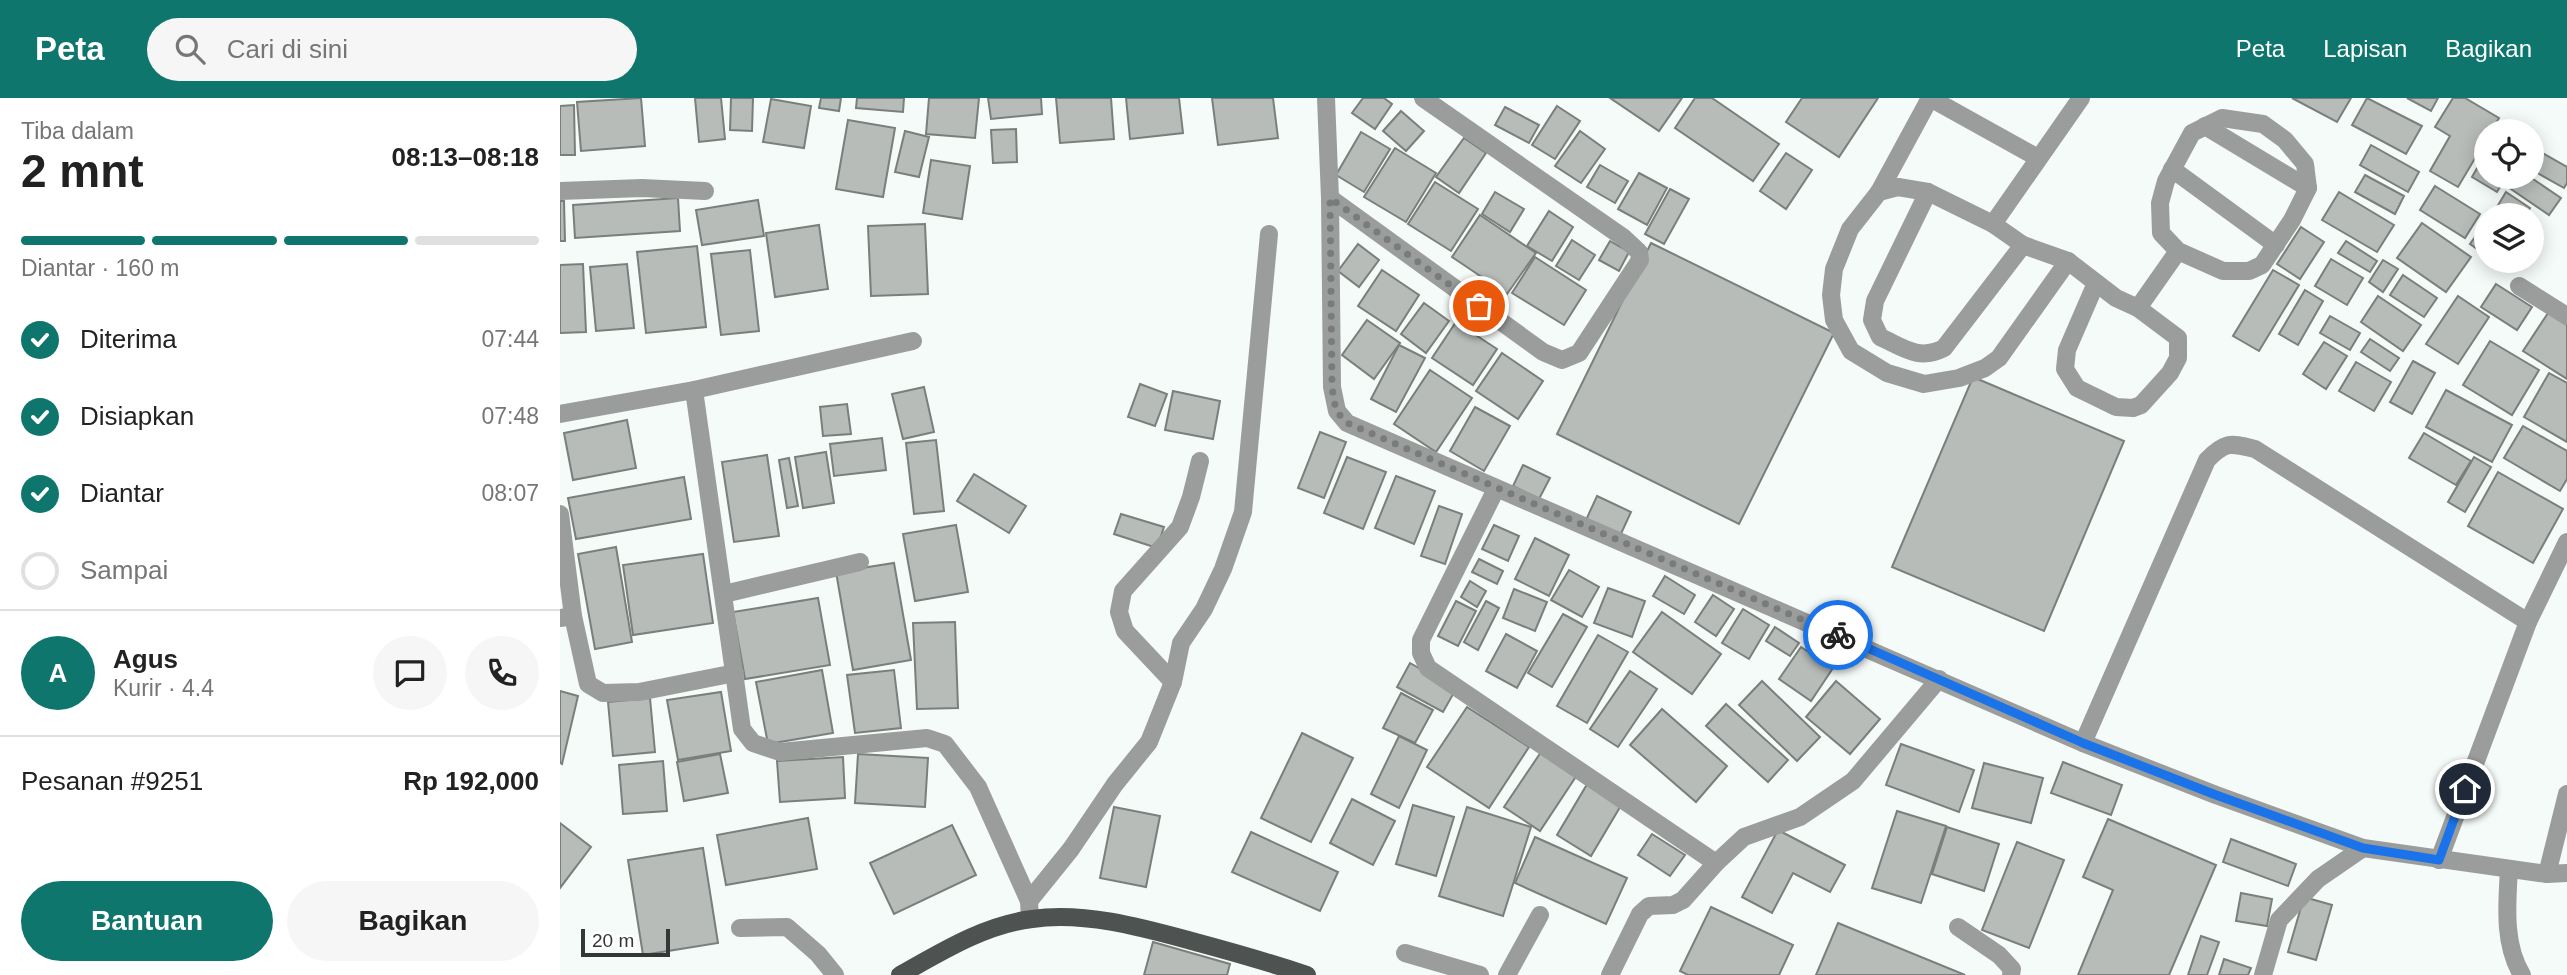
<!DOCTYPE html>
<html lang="id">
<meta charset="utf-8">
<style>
:root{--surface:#fff;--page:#f6f6f6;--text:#222;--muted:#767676;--line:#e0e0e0;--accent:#0f766e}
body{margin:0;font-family:Helvetica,sans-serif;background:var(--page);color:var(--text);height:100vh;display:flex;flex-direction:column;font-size:26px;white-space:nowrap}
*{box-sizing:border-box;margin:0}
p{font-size:23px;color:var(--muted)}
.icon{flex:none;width:38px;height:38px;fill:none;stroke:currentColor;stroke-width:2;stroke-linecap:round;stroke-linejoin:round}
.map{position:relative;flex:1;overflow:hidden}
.panel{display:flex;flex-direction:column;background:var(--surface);width:560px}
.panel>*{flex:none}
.controls{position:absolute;left:1914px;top:21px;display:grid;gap:14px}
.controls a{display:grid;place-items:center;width:70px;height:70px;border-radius:50%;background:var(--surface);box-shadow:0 4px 18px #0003;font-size:35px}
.scale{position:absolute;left:21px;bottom:18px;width:89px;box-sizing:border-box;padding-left:7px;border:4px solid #353736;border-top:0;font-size:19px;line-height:24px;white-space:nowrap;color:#353736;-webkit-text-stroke:5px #fff;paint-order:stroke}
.pin{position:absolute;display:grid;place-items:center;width:60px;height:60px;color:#fff;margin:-30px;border:4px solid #fff;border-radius:50%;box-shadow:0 2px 7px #0007}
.courier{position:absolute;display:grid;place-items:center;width:70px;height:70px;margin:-35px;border:5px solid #1a73e8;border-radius:50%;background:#fff;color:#222;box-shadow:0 2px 9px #0007}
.head em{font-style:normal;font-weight:700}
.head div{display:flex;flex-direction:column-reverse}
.head{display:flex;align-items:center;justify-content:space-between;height:119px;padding:0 21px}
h1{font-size:46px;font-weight:700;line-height:52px}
.bar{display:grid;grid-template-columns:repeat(4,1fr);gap:10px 7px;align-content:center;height:84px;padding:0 21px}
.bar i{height:9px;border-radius:5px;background:var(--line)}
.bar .current{background:var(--accent)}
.bar p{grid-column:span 4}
.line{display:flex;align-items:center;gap:18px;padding:0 21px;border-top:2px solid var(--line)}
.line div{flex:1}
.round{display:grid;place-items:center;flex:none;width:74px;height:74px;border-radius:37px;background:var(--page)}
ol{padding:0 21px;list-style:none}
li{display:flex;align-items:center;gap:21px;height:77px}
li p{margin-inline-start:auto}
li .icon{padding:7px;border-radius:50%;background:var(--accent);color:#fff;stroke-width:4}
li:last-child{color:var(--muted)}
li i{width:38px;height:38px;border:4px solid var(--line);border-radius:50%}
.action{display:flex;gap:14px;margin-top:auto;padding:14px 21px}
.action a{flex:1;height:80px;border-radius:42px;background:var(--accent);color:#fff;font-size:28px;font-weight:700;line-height:80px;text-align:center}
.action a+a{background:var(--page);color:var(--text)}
header{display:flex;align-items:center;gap:42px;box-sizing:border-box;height:98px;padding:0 35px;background:var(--accent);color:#fff}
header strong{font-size:33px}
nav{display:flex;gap:38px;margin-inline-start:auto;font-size:24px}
.search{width:490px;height:63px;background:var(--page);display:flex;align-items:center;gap:18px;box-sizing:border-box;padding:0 24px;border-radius:38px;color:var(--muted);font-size:26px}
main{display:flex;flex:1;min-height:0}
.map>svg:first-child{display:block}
</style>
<header>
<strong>Peta</strong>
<div class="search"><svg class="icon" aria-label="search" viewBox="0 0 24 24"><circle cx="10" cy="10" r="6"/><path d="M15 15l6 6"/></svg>Cari di sini</div>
<nav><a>Peta</a><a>Lapisan</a><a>Bagikan</a></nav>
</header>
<main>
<section class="panel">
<div class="head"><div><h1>2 mnt</h1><p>Tiba dalam</p></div><em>08:13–08:18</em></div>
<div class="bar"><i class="current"></i><i class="current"></i><i class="current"></i><i></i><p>Diantar · 160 m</p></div>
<ol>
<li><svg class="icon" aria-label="check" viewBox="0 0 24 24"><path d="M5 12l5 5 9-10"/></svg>Diterima<p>07:44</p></li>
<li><svg class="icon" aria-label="check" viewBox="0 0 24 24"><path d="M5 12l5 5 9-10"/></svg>Disiapkan<p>07:48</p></li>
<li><svg class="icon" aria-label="check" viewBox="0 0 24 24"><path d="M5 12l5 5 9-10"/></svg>Diantar<p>08:07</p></li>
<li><i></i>Sampai</li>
</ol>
<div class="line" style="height:126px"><b class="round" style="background:var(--accent);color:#fff">A</b><div><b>Agus</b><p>Kurir · 4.4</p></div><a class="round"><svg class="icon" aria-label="chat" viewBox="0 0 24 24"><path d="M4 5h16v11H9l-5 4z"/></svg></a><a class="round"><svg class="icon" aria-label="phone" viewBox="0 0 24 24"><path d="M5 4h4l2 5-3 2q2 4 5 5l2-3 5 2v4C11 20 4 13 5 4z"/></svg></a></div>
<div class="line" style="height:91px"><div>Pesanan #9251</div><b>Rp 192,000</b></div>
<div class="action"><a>Bantuan</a><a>Bagikan</a></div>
</section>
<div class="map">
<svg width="2007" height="877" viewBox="0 0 2007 877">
<rect width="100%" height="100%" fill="#f5fbf8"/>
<g fill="#b7bcb9" stroke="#7a7f7c" stroke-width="2">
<polygon points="81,0 85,48 21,53 17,4"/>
<polygon points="135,0 161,0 165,41 139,44"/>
<polygon points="171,0 193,0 192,33 170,32"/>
<polygon points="261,0 281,0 279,13 259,10"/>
<polygon points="297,0 344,0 343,14 296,10"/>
<polygon points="369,0 419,0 415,40 366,36"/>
<polygon points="428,0 481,0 482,16 431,21"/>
<polygon points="496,0 551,0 554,41 500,45"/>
<polygon points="566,0 619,0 623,35 570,41"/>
<polygon points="652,0 713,0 718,40 658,47"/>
<polygon points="803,0 824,0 832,6 815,31 792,15"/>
<polygon points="1050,0 1122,0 1099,33"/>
<polygon points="1135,0 1152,0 1219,46 1193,83 1115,30"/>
<polygon points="1242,0 1318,0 1279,59 1226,24"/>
<polygon points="1732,0 1791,0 1777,24"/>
<polygon points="1807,0 1862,28 1846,56 1792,27"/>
<polygon points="1847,0 1878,0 1871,13"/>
<polygon points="1893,0 1905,0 1939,20 1931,33 1927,33 1927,40 1898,89 1870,73 1890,38 1875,29"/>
<polygon points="211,1 251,8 244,50 203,44"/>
<polygon points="14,7 15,57 0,57 0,8"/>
<polygon points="997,8 1020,23 995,61 972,47"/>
<polygon points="945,9 979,27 969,45 935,27"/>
<polygon points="841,13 864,33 846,53 823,33"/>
<polygon points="288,22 335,30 323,99 276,91"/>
<polygon points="456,31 457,64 433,65 431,32"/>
<polygon points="345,33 369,39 359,79 335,74"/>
<polygon points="1020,33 1045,51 1021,85 995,68"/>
<polygon points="801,34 830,51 804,94 776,77"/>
<polygon points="904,40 926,55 899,95 876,79"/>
<polygon points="1811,47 1859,74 1848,94 1800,67"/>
<polygon points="1972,49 2007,69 2007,85 2004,90 1972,72"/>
<polygon points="835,50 876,75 846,124 804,99"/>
<polygon points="1927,53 1927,79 1946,79 1937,94 1912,79"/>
<polygon points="1226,55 1252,72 1226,111 1200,93"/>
<polygon points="371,62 410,68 402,121 363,115"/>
<polygon points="1040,67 1068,83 1055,105 1027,89"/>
<polygon points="1079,75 1107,90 1087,127 1058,111"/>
<polygon points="1805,77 1844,98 1835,116 1795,94"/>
<polygon points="1955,79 1970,79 2001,100 1989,117 1948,89"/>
<polygon points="875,84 918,111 891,153 848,126"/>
<polygon points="1875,88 1920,116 1905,140 1860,112"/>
<polygon points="1110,91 1129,101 1104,146 1085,136"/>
<polygon points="935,94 964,111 950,134 922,116"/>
<polygon points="1779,94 1834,127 1817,154 1762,122"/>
<polygon points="1946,94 1970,110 1966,117 1939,117 1934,114"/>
<polygon points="118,100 120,133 15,140 13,107"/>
<polygon points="198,102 204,138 142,147 136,112"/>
<polygon points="0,103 4,103 5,143 0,143"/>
<polygon points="989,113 1013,129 992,163 967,148"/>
<polygon points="920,117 976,155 947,196 892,159"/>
<polygon points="1862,125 1911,159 1886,194 1837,160"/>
<polygon points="1925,125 1927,127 1927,158 1910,146"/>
<polygon points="365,126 368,196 311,198 308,128"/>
<polygon points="259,127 268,191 215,199 206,135"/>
<polygon points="1741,129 1764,144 1740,181 1717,166"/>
<polygon points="1012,142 1035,157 1019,182 996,168"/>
<polygon points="1050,143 1069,154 1059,173 1039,162"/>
<polygon points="1786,143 1817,163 1810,174 1778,155"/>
<polygon points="1091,145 1274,235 1179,426 997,336"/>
<polygon points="798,146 819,162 799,189 778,173"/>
<polygon points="137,148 146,229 86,235 77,154"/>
<polygon points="190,152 199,233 161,237 151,156"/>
<polygon points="975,159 1026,192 1004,227 952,195"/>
<polygon points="1771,161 1803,180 1787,207 1755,188"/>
<polygon points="1823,162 1838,171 1823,194 1809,184"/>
<polygon points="23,166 26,234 0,235 0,167"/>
<polygon points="67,166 74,230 36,233 30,169"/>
<polygon points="822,172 859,197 836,233 798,208"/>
<polygon points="1713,172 1739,187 1699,253 1673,238"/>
<polygon points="1843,177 1877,200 1864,219 1830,197"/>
<polygon points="1936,186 1972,209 1957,232 1921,209"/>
<polygon points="1745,192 1763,203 1738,247 1719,236"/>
<polygon points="1818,198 1861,227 1843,253 1801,224"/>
<polygon points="1898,198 1929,219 1898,266 1866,246"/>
<polygon points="864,205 889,223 866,255 841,236"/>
<polygon points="1988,215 2007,227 2007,281 1963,253"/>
<polygon points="1770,218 1800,235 1790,252 1760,235"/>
<polygon points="807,222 840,245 814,281 782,257"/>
<polygon points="896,224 937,251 913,287 872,260"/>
<polygon points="1810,241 1839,260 1830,273 1801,254"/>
<polygon points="1930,243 1979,272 1952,317 1903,287"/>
<polygon points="1764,244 1787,258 1766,291 1743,276"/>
<polygon points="839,247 865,260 836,314 811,301"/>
<polygon points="942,255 983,283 958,321 916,293"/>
<polygon points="1853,263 1875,275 1852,316 1830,304"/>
<polygon points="1796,264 1831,284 1814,313 1779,293"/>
<polygon points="870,272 912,300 876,354 834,326"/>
<polygon points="1989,275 2007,285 2007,344 1964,319"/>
<polygon points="1413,279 1564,343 1484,533 1332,469"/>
<polygon points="580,286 607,296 595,328 568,319"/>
<polygon points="364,289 374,334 343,341 332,296"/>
<polygon points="1886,292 1952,327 1932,364 1866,329"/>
<polygon points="613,293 660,303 653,341 605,332"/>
<polygon points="287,306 291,336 263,338 260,309"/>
<polygon points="915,309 950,328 924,373 890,353"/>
<polygon points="67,322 76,370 13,382 4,335"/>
<polygon points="1963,328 2007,353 2007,381 2000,393 1944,360"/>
<polygon points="760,334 786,344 764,400 738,390"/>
<polygon points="1864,335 1911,363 1896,387 1849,360"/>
<polygon points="322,340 326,372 274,378 270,346"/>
<polygon points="376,342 384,413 354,416 346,345"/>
<polygon points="266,354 274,405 243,410 235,359"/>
<polygon points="207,357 219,438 174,444 162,364"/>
<polygon points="787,359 826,374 803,431 764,415"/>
<polygon points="1914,359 1931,369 1905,414 1888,404"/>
<polygon points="229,360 238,408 227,410 219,362"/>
<polygon points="963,367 990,380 979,401 953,388"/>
<polygon points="1938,374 2003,411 1973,465 1908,428"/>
<polygon points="414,376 466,408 449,435 397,403"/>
<polygon points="836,378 875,393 854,446 815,430"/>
<polygon points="124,379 131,421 16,441 8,400"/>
<polygon points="1037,398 1071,414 1060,438 1026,422"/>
<polygon points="879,408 902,416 885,466 861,458"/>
<polygon points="561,416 604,429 597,450 554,436"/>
<polygon points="396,427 408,494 355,503 343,436"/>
<polygon points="934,427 959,438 948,463 922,451"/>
<polygon points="975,440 1009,457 989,498 955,481"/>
<polygon points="56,449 72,544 35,551 18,456"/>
<polygon points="143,456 153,525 73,537 63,467"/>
<polygon points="919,461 943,473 937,486 912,474"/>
<polygon points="334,465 351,562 293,572 276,474"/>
<polygon points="1009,472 1039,489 1022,519 991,502"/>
<polygon points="1105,478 1135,497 1124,516 1093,498"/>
<polygon points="910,483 926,493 917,509 901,499"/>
<polygon points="1048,490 1085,503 1072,539 1034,525"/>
<polygon points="954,491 987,504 975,533 943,520"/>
<polygon points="1153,497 1174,511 1156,538 1135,524"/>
<polygon points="258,500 270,567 185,581 173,514"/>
<polygon points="896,503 916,513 898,548 878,538"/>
<polygon points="926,503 939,510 918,552 904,544"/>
<polygon points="1183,511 1209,527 1189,561 1162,545"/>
<polygon points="1102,514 1161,556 1132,596 1073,554"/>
<polygon points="1003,516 1027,529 992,589 968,575"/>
<polygon points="395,524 398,610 357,611 353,525"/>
<polygon points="1215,529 1239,545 1230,558 1206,543"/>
<polygon points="946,536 977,553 957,590 926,573"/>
<polygon points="1038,537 1068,554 1027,625 997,608"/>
<polygon points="1241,549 1273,570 1251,603 1219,581"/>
<polygon points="850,565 896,591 883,614 837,589"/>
<polygon points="262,572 273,635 208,646 196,584"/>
<polygon points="334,572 341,630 295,635 287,577"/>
<polygon points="1070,573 1097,591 1058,649 1030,631"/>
<polygon points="1202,583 1260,639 1237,663 1179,607"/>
<polygon points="1276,583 1320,621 1290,656 1246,619"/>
<polygon points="0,593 18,598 2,666 0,665"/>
<polygon points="161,594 171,653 118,662 107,602"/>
<polygon points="841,595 873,612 855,645 823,630"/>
<polygon points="90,600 95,654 53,658 48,604"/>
<polygon points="1166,606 1228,662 1208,684 1146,628"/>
<polygon points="907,609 969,649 929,710 867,669"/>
<polygon points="1102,611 1167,668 1136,704 1070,647"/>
<polygon points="742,635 793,660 751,744 701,720"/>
<polygon points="839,638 867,652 839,710 811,696"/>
<polygon points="1341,646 1414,672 1399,714 1326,687"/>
<polygon points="981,654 1017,677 980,733 944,709"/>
<polygon points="160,656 168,695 124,703 117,664"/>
<polygon points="298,656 368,660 365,709 295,705"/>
<polygon points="283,659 285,700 220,704 217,663"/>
<polygon points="103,663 107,713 63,716 59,667"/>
<polygon points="1503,664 1562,687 1551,717 1491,695"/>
<polygon points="1424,665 1483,680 1471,725 1412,710"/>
<polygon points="1029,683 1063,704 1031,758 997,737"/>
<polygon points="792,701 835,723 813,767 770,745"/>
<polygon points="853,707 894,719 876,778 836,766"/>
<polygon points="554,709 600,718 586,789 540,780"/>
<polygon points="907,709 971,729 943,818 879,798"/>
<polygon points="1337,713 1386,728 1361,805 1312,790"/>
<polygon points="248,720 257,771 166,787 157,737"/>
<polygon points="1548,721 1656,767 1609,877 1518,877 1553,792 1523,779"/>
<polygon points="0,725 31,749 0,790"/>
<polygon points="392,727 416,777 334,816 310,765"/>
<polygon points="1387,729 1439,746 1424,793 1372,776"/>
<polygon points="1218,732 1285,767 1270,794 1233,775 1212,815 1182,799"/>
<polygon points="691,734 778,774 760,813 672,774"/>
<polygon points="1092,736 1125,757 1110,778 1078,757"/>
<polygon points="975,739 1067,780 1046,826 955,785"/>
<polygon points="1671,741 1736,766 1728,788 1663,764"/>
<polygon points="1457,744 1504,762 1469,850 1422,832"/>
<polygon points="143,750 158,845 83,857 68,762"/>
<polygon points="1681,795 1712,801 1707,828 1676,823"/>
<polygon points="1744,799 1772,807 1756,862 1728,854"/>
<polygon points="1151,809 1233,847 1219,877 1128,877 1120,873"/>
<polygon points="1278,825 1405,877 1256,877"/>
<polygon points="1641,838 1659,844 1647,877 1628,877"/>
<polygon points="593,844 670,866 667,877 584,877"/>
<polygon points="1664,861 1691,870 1688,877 1659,877"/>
</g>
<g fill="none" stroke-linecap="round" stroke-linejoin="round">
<g stroke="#9a9d9b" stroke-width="18">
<polyline points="766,0 770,100 772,289 777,313 787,325 1523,645 1656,697 1803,750 1987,776 2007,775"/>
<polyline points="1370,0 1478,60"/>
<polyline points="1521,0 1433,126 1463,147 1508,163 1556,200 1578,210 1618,153 1601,135 1600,105 1606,83 1632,35 1662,20 1703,26 1725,42 1745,66 1748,90 1732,122 1702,167 1689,173 1663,173 1618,153"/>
<polyline points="1645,28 1748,90"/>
<polyline points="1612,71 1716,147"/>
<polyline points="0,93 82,90 145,93"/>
<polyline points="1319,94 1370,0"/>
<path d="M 1368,94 L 1315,203 L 1312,222 L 1320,239 C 1344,250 1359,263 1384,250 L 1463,147"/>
<polyline points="770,100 983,254 1002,262 1019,255 1080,162 1079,154 1064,140 863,0"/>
<polyline points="1433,126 1368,94 1338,89 1319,94 1290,131 1274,171 1271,197 1274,222 1291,253 1327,275 1364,286 1399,280 1425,270 1439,260 1508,163"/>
<polyline points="1536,185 1507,252 1505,271 1517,290 1556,309 1573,310 1581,307 1610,275 1618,260 1618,240 1578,210"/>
<polyline points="1959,188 2007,218"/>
<polyline points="134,292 182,631 193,645 220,654 367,640 385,646 418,689 469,803 470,821"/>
<polyline points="0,316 134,292 353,243"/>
<polyline points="936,391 861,542 861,555 868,570 1156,765"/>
<polyline points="0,416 13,518 0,520"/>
<polyline points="164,496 300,464"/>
<polyline points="13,518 28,586 43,595 79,594 175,575"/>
<polyline points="613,584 565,533 559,514 563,493 620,429 631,399 640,363"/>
<path d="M 1523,645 L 1647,362 C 1666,343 1670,345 1695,351 L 1968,524"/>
<polyline points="1879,762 1968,524 2007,444"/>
<path d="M 1949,771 C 1947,806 1943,846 1962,877"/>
<polyline points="1987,776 2007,696"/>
<polyline points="469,803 511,751 555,686 589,644 613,584 621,545 644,511 663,471 683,414 709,136"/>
<polyline points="1398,829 1439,857 1452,871 1451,877"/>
<polyline points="180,830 227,829 258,856 275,877"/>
<polyline points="845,855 920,877"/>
<polyline points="947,877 980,817"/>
<polyline points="1050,877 1080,816 1089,808 1113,807 1123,802 1156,765 1184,739 1240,719 1293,683 1379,581"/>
<polyline points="1703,877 1719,822 1758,781 1803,750"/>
</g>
<path stroke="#4e5250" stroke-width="18" d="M 340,877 C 381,854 424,827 472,821 C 527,813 587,831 639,845 C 676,855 711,865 747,877"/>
</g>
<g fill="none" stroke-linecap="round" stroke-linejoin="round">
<polyline stroke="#787c7a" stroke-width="7" stroke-dasharray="0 12.6" points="919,208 770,100 772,289 776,313 787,325 1278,537"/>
<polyline stroke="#1a73e8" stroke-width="9" points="1278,537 1523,645 1656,697 1803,750 1879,762 1905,691"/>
</g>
</svg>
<div class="controls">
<a><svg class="icon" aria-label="locate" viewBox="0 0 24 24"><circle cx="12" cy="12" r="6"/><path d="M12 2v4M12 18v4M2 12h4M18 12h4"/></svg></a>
<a><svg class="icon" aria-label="layers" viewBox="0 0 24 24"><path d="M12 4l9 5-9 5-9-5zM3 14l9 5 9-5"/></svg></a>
</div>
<div class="scale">20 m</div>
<div class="pin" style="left:919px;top:208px;background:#ea580c"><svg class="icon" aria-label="bag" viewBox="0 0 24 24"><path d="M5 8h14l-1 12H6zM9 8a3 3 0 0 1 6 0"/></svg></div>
<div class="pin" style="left:1905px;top:691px;background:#1f2937"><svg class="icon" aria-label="home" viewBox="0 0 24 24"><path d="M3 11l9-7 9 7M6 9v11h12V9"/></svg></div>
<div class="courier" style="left:1278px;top:537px"><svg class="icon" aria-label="bike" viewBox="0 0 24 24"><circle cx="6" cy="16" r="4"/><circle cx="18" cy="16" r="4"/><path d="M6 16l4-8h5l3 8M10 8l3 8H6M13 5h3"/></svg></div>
</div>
</main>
